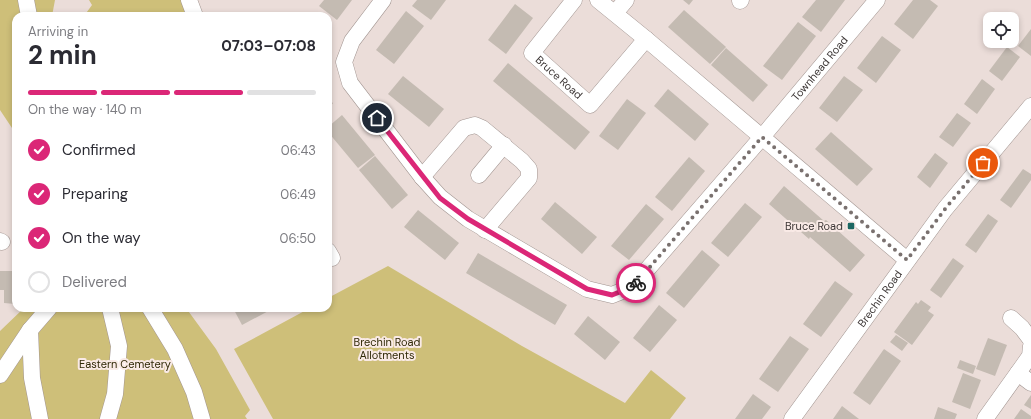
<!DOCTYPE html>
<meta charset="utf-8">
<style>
:root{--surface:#fff;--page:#f2f2f3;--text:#2b2b33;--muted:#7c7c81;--line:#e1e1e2;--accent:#db2777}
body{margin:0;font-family:"DM Sans",sans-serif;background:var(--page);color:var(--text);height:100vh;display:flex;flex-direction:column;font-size:15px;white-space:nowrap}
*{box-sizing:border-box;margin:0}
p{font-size:13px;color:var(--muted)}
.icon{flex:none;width:22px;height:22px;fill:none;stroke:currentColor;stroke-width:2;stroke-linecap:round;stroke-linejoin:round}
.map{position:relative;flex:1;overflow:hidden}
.side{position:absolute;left:12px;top:12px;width:320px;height:300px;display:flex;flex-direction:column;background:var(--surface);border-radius:12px;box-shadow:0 2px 6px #0003}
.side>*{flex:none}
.buttons{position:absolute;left:983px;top:12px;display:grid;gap:8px}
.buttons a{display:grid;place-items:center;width:36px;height:36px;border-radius:8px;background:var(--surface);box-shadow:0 2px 6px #0003;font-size:20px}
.pin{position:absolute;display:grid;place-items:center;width:34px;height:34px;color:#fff;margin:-17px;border:2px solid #fff;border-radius:50%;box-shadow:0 1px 4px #0007}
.courier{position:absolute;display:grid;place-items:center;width:40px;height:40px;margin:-20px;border:3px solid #db2777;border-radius:50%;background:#fff;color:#222;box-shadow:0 1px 5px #0007}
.overview em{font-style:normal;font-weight:700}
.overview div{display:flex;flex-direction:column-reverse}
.overview{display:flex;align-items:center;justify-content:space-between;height:68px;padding:0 16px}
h1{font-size:26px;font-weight:700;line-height:30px}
.bar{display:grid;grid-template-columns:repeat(4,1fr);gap:6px 4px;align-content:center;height:48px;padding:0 16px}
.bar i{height:5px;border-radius:3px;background:var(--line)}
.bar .active{background:var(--accent)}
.bar p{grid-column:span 4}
ol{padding:0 16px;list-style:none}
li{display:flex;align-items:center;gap:12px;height:44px}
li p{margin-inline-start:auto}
li .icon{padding:4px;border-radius:50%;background:var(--accent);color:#fff;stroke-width:4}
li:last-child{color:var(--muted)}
li i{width:22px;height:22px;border:2px solid var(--line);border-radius:50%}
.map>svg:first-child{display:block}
</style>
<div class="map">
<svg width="1031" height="419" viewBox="0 0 1031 419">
<rect width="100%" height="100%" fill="#ebddd9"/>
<g fill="#cebf79">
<polygon points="0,0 55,0 52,16 16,16 16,134 0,110"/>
<polygon points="89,0 181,0 189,16 84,16 92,5"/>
<polygon points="388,266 522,346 625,403 651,370 686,398 670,419 273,419 234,349 310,308 328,308 328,298"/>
<polygon points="24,308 186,308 216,349 250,410 245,416 247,419 0,419 0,331"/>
</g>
<g fill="#c4bbb2">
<polygon points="324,0 352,0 337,20 319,6"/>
<polygon points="417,0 446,0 431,20 412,6"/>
<polygon points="683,0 693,0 689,5"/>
<polygon points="816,0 845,0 821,32 802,17"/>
<polygon points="913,0 930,0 938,6 913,39 894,24"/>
<polygon points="515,4 533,18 506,54 488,40"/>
<polygon points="684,10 726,47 710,64 668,27"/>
<polygon points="406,11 424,26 394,64 376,50"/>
<polygon points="798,22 816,36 782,80 763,66"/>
<polygon points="1031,29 1031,56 1018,46"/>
<polygon points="882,36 901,50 876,83 857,68"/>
<polygon points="1007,47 1020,57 1002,81 989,71"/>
<polygon points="726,48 768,85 753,102 711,65"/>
<polygon points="508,63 590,132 575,150 493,81"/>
<polygon points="403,76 444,109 429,127 388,94"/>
<polygon points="844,76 863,90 837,122 819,108"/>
<polygon points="982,79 995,89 977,114 964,104"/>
<polygon points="668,89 709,124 695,141 654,106"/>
<polygon points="627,99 646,113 618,150 599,136"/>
<polygon points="328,100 333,103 328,110"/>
<polygon points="957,113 971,123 953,147 939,137"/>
<polygon points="342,115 375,155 358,168 328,132 328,127"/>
<polygon points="831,132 873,169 857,186 815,149"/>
<polygon points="935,153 948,163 930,188 917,177"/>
<polygon points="375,156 408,195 392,209 359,170"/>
<polygon points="689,157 705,171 672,211 655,197"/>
<polygon points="1023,169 1031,174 1031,180 1011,208 1000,200"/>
<polygon points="784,186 824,221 826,220 865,255 850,272 810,237 809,239 769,204"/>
<polygon points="555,202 597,237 582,254 541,219"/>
<polygon points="745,203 762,217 728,257 711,243"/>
<polygon points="646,204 664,219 629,260 611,246"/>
<polygon points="418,210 459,243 445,260 404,227"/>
<polygon points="988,214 998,221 976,253 965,245"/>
<polygon points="702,250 720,265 684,308 666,293"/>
<polygon points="478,253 567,305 555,325 466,273"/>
<polygon points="953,258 964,266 941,298 930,290"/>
<polygon points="0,271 16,271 15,304 4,303 4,290 0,290"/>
<polygon points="835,281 853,294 821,337 803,324"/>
<polygon points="921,300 931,307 928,311 934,315 912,345 894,332 916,302 918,304"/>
<polygon points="659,305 677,320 650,352 633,338"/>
<polygon points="233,308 274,308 242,325"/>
<polygon points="588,316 620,342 605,360 574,334"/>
<polygon points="896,335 908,343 902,351 890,342"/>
<polygon points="790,336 809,349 778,392 759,379"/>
<polygon points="988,338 1007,345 995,376 976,369"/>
<polygon points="884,349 901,361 870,405 853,393"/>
<polygon points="960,360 976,366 973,374 957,368"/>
<polygon points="963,373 981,380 970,409 952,402"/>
<polygon points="753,394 771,407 762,419 735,419"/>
<polygon points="1031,395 1031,409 1024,405"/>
<polygon points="842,406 859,419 833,419"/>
<polygon points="938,407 957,414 955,419 934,419"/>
<polygon points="1021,409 1031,416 1031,419 1014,419"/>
</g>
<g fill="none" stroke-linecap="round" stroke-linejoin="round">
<g stroke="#a29591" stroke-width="17">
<g id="minor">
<polyline points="26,0 29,16"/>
<polyline points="189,0 195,16"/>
<path id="s1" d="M 383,0 L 352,41 L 344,62 L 350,83 L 422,177 L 440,197 L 468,219 L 587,289 L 612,295 L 632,287 L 762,137 L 877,0"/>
<path id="s2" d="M 574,0 L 532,53 L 590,105 L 646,39"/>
<polyline points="598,0 646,39 907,260"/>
<polyline points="740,1 741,0"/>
<polyline points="615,13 626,0"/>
<polyline points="479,175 504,145"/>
<polyline points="422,177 464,128 475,125 482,128 522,161 529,169 529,178 485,230"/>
<polyline points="0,241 2,242"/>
<polyline points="328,251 332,258"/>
<polyline points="150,308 175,349 194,392 202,419"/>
<polyline points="1011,318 1022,328 1031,340"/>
<polyline points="30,330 32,378 40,419"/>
<polyline points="1018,373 1031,383"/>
<polyline points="0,375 30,330 49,308"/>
<polyline points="108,419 115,394 119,346 110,308"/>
<path id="s3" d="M 792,419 L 945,209 L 1031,106"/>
<polyline points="985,419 1030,356 1031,346"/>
</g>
</g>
<use href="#minor" stroke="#fff" stroke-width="16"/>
</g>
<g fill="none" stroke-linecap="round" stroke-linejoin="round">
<polyline stroke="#7a716f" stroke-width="4" stroke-dasharray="0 7.2" points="636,283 762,137 907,260 945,209 983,163"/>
<polyline stroke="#db2777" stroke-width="5" points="377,118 440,198 468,219 587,289 612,295 632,287 636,283"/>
</g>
<rect fill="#1d6863" stroke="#f9eae6" stroke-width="1.5" x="847" y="222" width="8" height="8" rx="2"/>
<g text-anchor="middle" stroke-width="4" stroke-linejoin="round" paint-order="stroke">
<g font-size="11" fill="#3d3736" stroke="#f9eae6">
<text dy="4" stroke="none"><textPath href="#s1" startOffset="750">Townhead Road</textPath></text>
<text dy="4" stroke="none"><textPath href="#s2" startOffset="104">Bruce Road</textPath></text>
<text dy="4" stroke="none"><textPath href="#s3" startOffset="149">Brechin Road</textPath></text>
</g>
<g font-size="11" fill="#3d3736" stroke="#f9eae6" text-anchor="end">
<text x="843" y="230">Bruce Road</text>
</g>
<g font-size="11" fill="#312a08" stroke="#f9eae6">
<text x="387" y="346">Brechin Road<tspan x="387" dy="13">Allotments</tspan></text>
<text x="125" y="368">Eastern Cemetery</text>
</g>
</g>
</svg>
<div class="buttons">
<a><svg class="icon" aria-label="locate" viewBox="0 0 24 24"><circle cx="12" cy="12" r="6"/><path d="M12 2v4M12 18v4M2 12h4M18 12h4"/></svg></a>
</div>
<div class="pin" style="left:983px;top:163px;background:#ea580c"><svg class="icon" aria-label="bag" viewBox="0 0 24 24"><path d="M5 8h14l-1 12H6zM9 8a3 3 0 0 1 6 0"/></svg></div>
<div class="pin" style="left:377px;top:118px;background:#1f2937"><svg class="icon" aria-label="home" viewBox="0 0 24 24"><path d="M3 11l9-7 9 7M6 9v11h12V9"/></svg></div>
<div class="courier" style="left:636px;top:283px"><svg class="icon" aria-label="bike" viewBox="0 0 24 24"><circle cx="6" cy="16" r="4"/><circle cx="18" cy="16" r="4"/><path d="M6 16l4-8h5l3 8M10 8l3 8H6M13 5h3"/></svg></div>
<section class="side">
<div class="overview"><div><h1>2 min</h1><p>Arriving in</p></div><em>07:03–07:08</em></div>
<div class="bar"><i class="active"></i><i class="active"></i><i class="active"></i><i></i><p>On the way · 140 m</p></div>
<ol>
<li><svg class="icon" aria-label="check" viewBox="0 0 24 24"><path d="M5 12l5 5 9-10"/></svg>Confirmed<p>06:43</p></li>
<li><svg class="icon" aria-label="check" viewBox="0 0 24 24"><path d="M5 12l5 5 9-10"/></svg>Preparing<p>06:49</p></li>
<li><svg class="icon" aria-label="check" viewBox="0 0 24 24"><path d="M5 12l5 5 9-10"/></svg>On the way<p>06:50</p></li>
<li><i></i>Delivered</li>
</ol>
</section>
</div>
